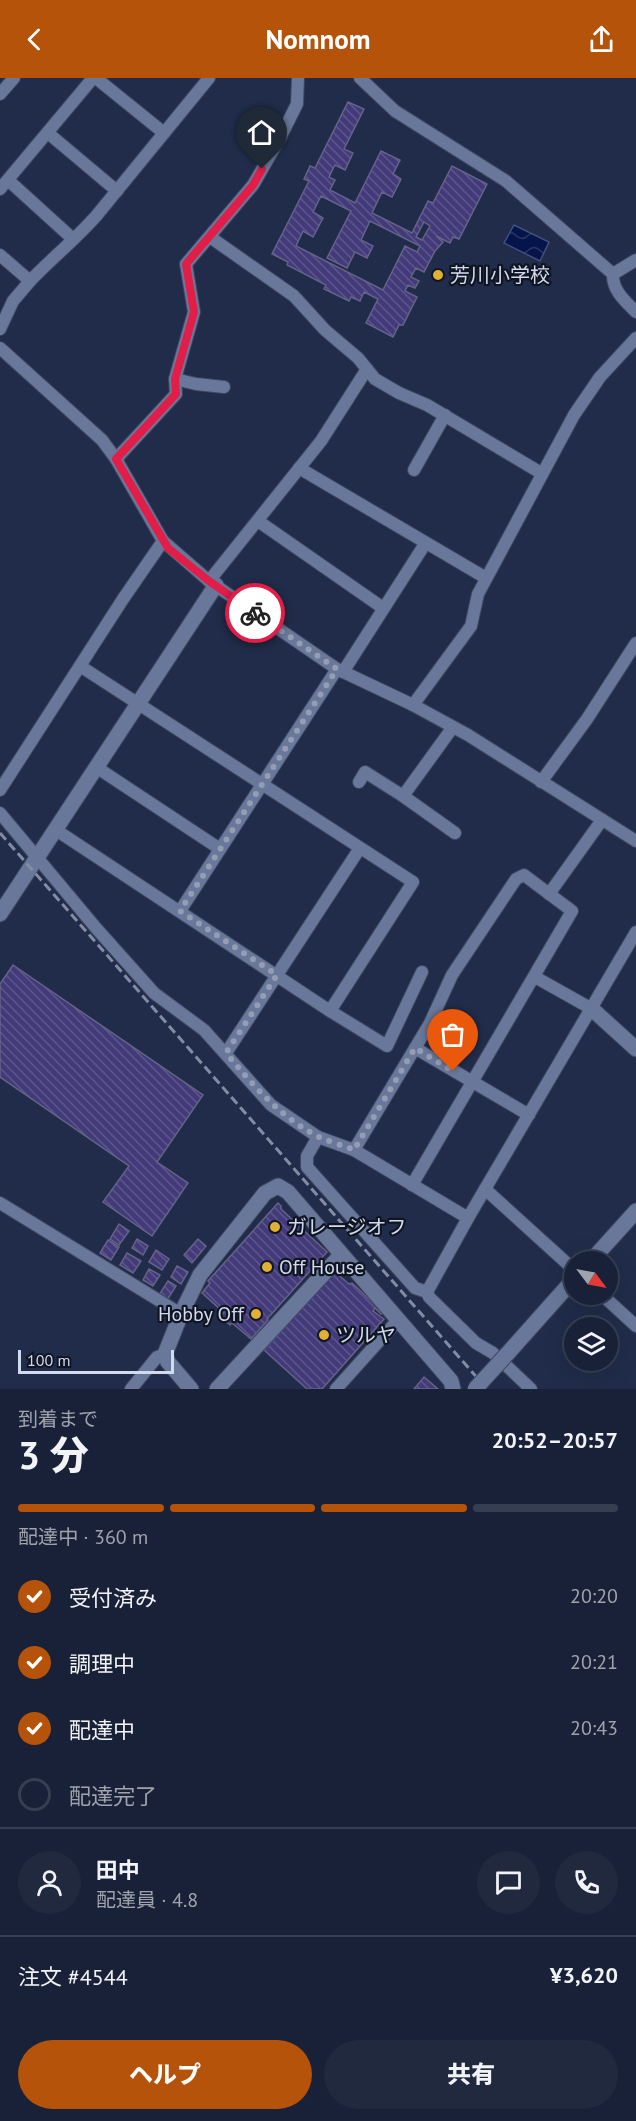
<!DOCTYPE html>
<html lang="ja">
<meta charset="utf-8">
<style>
:root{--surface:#182137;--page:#21293f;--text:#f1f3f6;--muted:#9fa3ad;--line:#363e52;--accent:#b45309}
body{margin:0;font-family:"PT Sans","Noto Sans JP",sans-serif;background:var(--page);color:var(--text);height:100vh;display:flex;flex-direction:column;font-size:22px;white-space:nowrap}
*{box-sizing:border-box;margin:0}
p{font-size:20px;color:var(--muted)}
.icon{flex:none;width:33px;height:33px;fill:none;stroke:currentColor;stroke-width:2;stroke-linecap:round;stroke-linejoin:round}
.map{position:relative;height:1311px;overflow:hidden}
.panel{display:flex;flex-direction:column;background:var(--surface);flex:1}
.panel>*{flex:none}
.needle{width:39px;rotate:122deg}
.tools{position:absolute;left:564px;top:1173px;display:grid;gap:12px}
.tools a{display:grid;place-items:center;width:54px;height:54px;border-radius:50%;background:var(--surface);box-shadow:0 6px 24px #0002,0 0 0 2px var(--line);font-size:30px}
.scale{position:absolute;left:18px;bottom:15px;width:156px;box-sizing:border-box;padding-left:6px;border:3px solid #d2daee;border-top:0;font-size:16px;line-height:21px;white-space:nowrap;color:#d2daee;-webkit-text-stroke:4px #101522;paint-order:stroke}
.pin{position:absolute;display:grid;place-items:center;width:51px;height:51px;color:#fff;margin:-62px -26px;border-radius:50% 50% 50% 0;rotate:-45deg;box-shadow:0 0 6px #0007}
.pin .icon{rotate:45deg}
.courier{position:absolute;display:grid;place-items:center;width:60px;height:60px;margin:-30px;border:4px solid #e11d48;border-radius:50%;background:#fff;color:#222;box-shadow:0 2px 8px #0007}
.headline em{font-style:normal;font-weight:800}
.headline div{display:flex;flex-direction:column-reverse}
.headline{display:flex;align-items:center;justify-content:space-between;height:102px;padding:0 18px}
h1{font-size:39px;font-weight:800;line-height:45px}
.bar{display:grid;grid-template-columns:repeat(4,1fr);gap:9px 6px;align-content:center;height:72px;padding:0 18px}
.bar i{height:8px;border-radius:4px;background:var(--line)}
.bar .active{background:var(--accent)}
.bar p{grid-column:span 4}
.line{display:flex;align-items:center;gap:15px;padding:0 18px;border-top:2px solid var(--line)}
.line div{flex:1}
.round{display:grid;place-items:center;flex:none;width:63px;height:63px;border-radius:32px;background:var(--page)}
ol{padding:0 18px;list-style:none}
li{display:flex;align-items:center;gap:18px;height:66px}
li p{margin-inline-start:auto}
li .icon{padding:6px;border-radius:50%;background:var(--accent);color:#fff;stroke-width:4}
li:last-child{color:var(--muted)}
li i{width:33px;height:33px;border:3px solid var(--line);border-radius:50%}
.action{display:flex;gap:12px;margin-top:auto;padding:12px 18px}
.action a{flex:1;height:69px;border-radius:36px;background:var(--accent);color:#fff;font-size:24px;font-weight:800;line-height:69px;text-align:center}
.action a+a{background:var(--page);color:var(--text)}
header{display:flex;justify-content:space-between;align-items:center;height:78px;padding:0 18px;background:var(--accent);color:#fff;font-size:27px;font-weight:800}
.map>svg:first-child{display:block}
</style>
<header><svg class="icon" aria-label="back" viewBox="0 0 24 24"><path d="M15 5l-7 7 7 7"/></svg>Nomnom<svg class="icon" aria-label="share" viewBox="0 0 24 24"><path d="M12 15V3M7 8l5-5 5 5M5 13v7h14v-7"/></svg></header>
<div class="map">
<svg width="636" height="1311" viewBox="0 0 636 1311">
<defs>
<pattern id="water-waves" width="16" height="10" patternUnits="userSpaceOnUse" patternTransform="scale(1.5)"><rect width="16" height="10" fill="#06144c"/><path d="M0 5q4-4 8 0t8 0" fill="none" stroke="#293666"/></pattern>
<pattern id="building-back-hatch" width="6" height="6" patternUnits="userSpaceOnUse" patternTransform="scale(1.5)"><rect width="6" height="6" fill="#423a79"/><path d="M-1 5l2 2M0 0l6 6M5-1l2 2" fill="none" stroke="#5c568c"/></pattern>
</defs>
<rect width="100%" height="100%" fill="#202c49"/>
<polygon fill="url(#water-waves)" stroke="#434f7d" stroke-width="1.5" points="514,147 549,164 540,183 504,165"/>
<g fill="url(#building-back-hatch)" stroke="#656387" stroke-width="1.5" fill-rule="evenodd">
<path d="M 348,24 L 364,31 L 344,71 L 353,75 L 345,92 L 335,87 L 329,99 L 335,102 L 330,112 L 355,125 L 381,73 L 400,82 L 393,96 L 401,101 L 392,119 L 382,114 L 372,135 L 412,155 L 428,123 L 433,125 L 452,88 L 487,106 L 459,161 L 453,159 L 450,165 L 436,158 L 443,164 L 435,173 L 424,194 L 416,190 L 411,199 L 419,203 L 415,210 L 408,207 L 405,213 L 417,219 L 403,247 L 399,247 L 393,259 L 366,245 L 378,221 L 364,214 L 360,223 L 351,219 L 349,223 L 324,211 L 326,207 L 287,187 L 288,184 L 272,176 L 309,103 L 304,101 L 310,88 L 315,90 ZM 321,118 L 351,133 L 327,180 L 347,190 L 355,174 L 367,180 L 373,168 L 361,162 L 370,143 L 420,168 L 417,174 L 405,168 L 383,212 L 296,168 L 303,153 L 313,159 L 323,140 L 313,134 ZM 424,144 L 430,148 L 422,162 L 416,159 Z"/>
<polygon points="13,887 203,1017 157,1084 188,1105 152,1158 103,1124 129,1088 0,999 0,906"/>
<polygon points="278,1125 281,1128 281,1131 327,1174 267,1241 268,1242 251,1261 232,1245 230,1247 220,1238 224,1235 202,1215 210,1205 208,1203"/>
<polygon points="119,1146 129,1153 119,1167 110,1161"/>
<polygon points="137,1161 148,1168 143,1177 132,1170"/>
<polygon points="198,1161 206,1168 192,1185 184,1177"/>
<polygon points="108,1162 119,1169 111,1182 100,1175"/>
<polygon points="156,1172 169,1181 162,1192 149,1184"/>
<polygon points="127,1175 141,1183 133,1195 120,1187"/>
<polygon points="177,1188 188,1194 181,1206 171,1199"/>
<polygon points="149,1191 160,1197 153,1208 143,1202"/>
<polygon points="335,1194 349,1206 352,1205 383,1234 381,1236 375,1230 373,1233 384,1241 322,1311 307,1311 264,1272"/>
<polygon points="168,1203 176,1208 167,1222 159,1217"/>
<polygon points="424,1299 438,1311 414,1311"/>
</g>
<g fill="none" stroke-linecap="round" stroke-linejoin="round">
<g stroke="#3e4761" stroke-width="14">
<g id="minor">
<polyline points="96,0 164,55"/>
<polyline points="360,0 395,33 506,103 613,196"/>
<polyline points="0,16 14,0"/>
<polyline points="48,55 117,113"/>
<polyline points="8,102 73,161"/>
<polyline points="0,111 93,0"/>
<polyline points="210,159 294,218 325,252 358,280 375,301 399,315 427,327 541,395"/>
<path d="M 0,177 L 30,203 C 52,180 76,161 97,137 L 209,0"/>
<path d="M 613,196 C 612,212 625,223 636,234"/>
<polyline points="613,196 636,182"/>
<polyline points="0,251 13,223 30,203"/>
<polyline points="0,270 102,362 116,381 163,463 209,503 337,591 413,627 468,657 636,763"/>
<polyline points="175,301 196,306 224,309"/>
<polyline points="116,381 176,316 175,301 194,234 186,186 253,107 280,60 297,26 298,0"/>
<polyline points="299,390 486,500"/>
<polyline points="414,392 445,337"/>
<polyline points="258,443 383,530"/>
<polyline points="209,503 321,363 367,291"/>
<polyline points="343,594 425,466"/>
<polyline points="413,627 471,548 478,516 574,337 600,299 636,260"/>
<polyline points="453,649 403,718 455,755"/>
<polyline points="96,689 220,771"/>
<polyline points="359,704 365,694 403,718"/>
<polyline points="541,704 587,641 636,565"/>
<polyline points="0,712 123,521 163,463"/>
<polyline points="0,735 96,850 154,915 204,952 271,1027 318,1059 354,1072 468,1140"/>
<polyline points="56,752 330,933 413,804 80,588"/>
<polyline points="549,816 602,742"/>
<polyline points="180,833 337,591"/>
<polyline points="535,899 592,931"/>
<polyline points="330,933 387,968 422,894"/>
<polyline points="415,970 529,1037"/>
<polyline points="226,975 360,770"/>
<polyline points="318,1059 307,1078 307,1089 415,1210 427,1214 429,1219 476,1265 493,1275 531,1311"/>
<polyline points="354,1072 430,945 452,897 516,801 524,797 572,833 412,1107"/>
<polyline points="485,1111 571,1189"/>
<polyline points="0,1125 181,1236"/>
<polyline points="427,1214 468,1140 636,854"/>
<polyline points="601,1216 636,1248"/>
<polyline points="131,1311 157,1279 165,1276"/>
<polyline points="336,1311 398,1242"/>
</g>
</g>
<g stroke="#3e4761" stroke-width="17">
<g id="tertiary">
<polyline points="0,836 216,507"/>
<polyline points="592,931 636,971"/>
<polyline points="590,1184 636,1133"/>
<polyline points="508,1275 574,1201"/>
<polyline points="191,1311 168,1284 165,1276 181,1236 200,1197 265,1115 278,1108 288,1114 451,1303 453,1311"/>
<polyline points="217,1311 341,1177"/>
</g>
</g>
<use href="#minor" stroke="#69789a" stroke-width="12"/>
<use href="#tertiary" stroke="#69789a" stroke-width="15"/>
<polyline stroke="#828ca4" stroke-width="3" stroke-dasharray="9 4.5" stroke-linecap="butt" points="0,755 487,1311"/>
<g stroke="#3e4761" stroke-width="17" stroke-linecap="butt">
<polyline id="tertiary-bridge" points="475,1311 508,1275"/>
</g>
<use href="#tertiary-bridge" stroke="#69789a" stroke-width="15"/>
</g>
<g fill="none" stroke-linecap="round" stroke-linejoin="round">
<path stroke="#949db4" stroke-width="6" stroke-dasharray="0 10.8" d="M 255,535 L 337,591 L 180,833 L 277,897 L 226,975 C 254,1008 276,1035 315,1057 C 327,1063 342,1067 354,1072 L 415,970 L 453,993"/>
<polyline stroke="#e11d48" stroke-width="8" points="255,535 209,503 168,470 116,381 176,316 175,301 194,234 186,186 253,107 262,91"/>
</g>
<g fill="#e0b034" stroke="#101522" stroke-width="2">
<circle cx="438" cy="197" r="6"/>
<circle cx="275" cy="1149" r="6"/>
<circle cx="267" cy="1189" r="6"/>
<circle cx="256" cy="1236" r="6"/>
<circle cx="324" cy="1257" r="6"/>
</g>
<g text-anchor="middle" stroke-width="4.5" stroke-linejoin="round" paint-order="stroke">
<g font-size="20" fill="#d2daee" stroke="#101522" text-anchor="start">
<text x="450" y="204">芳川小学校</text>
<text x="287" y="1156">ガレージオフ</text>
<text x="279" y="1196">Off House</text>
<text x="244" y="1243" text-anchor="end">Hobby Off</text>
<text x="336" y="1264">ツルヤ</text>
</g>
</g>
</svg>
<div class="tools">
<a><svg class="needle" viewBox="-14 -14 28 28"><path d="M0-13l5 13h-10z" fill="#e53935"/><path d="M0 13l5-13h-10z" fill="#9fa3ad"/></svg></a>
<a><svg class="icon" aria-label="layers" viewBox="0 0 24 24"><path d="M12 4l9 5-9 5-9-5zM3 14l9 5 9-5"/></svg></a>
</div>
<div class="scale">100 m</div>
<div class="pin" style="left:453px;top:993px;background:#ea580c"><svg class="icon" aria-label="bag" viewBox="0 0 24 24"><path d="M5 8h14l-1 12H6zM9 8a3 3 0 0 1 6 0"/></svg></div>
<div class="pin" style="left:262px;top:91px;background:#1f2937"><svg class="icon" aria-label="home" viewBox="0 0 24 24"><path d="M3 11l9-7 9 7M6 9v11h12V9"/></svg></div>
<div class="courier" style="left:255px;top:535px"><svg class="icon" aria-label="bike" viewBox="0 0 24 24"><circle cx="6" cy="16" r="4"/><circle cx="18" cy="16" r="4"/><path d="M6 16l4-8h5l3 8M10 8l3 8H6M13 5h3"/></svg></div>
</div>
<section class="panel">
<div class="headline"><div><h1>3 分</h1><p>到着まで</p></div><em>20:52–20:57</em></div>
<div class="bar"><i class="active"></i><i class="active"></i><i class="active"></i><i></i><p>配達中 · 360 m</p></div>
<ol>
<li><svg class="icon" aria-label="check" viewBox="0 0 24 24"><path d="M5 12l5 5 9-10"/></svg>受付済み<p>20:20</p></li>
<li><svg class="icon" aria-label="check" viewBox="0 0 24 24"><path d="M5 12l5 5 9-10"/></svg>調理中<p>20:21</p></li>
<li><svg class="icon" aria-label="check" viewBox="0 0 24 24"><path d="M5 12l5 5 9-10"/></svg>配達中<p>20:43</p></li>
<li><i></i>配達完了</li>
</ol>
<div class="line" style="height:108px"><a class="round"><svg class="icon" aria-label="person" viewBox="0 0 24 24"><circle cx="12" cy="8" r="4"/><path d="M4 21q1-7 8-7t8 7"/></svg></a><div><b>田中</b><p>配達員 · 4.8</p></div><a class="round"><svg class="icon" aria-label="chat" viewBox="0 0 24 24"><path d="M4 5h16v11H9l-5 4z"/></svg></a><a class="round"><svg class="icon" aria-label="phone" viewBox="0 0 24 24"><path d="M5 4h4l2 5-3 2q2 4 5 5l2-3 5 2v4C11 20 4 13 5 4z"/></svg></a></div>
<div class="line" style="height:78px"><div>注文 #4544</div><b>¥3,620</b></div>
<div class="action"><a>ヘルプ</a><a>共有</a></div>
</section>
